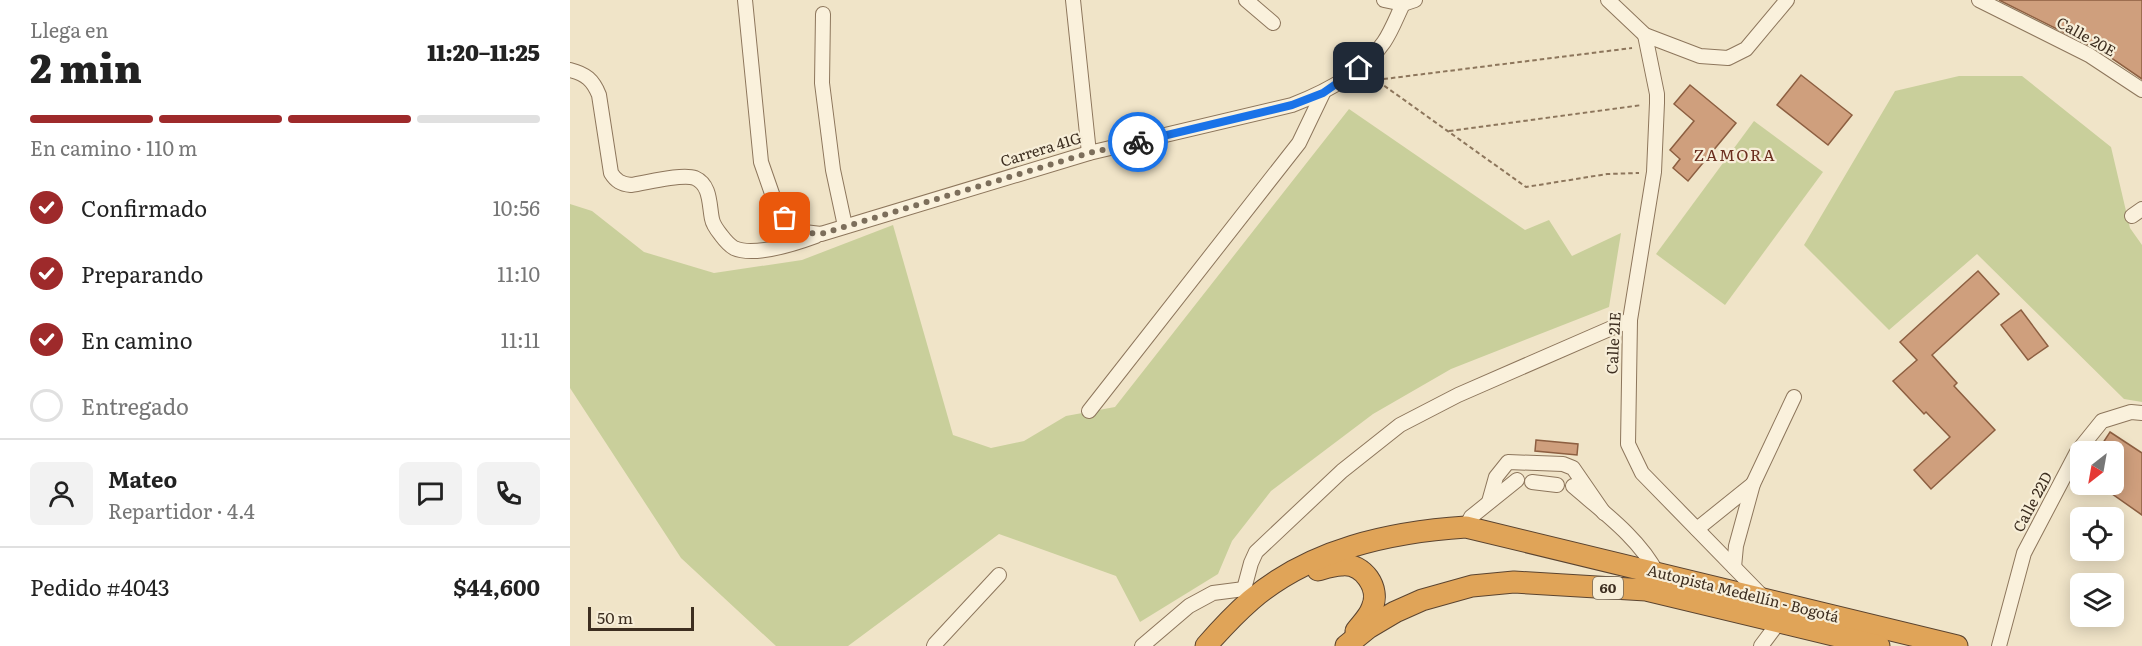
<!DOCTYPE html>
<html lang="es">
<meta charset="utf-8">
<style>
:root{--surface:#fff;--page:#f2f2f2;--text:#222;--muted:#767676;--line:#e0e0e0;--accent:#9e2a2b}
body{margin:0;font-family:Literata,serif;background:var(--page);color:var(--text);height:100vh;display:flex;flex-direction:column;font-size:22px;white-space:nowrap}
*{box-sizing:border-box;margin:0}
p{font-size:20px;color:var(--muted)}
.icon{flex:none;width:33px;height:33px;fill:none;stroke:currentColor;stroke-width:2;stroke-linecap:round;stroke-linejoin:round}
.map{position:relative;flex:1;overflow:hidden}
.sheet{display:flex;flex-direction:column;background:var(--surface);width:570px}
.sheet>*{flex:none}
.needle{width:39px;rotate:211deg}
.controls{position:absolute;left:1500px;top:441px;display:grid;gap:12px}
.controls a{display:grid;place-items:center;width:54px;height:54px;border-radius:9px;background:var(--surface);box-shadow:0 3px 15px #0003;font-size:30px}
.scale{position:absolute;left:18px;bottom:15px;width:106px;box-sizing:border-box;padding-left:6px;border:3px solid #3d2e20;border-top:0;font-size:16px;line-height:21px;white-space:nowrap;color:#3d2e20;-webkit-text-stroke:4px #f7eed8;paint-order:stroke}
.pin{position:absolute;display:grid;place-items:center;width:51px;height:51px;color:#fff;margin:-26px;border-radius:12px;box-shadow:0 3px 9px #0006}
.courier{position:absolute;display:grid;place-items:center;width:60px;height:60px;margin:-30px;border:4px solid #1a73e8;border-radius:50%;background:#fff;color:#222;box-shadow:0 2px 8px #0007}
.overview em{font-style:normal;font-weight:800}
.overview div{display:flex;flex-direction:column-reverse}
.overview{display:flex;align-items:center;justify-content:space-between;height:102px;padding:0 30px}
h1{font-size:39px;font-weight:800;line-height:45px}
.bar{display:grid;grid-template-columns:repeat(4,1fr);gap:9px 6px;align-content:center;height:72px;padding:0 30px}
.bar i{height:8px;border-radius:4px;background:var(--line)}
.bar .selected{background:var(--accent)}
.bar p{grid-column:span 4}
.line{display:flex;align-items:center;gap:15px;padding:0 30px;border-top:2px solid var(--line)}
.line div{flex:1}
.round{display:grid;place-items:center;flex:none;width:63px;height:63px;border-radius:9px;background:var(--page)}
ol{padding:0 30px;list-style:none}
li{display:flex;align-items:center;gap:18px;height:66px}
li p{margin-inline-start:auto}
li .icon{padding:6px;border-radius:50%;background:var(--accent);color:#fff;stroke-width:4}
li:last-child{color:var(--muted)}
li i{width:33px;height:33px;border:3px solid var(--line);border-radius:50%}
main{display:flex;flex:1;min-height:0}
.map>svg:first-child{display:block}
</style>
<main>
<section class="sheet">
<div class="overview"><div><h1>2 min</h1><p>Llega en</p></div><em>11:20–11:25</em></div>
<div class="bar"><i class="selected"></i><i class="selected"></i><i class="selected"></i><i></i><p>En camino · 110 m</p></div>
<ol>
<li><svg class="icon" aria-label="check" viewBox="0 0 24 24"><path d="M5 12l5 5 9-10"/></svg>Confirmado<p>10:56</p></li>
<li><svg class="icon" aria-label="check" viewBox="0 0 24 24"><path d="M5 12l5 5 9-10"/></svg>Preparando<p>11:10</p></li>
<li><svg class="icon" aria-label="check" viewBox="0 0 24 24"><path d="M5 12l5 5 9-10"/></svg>En camino<p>11:11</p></li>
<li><i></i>Entregado</li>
</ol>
<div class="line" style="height:108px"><a class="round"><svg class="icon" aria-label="person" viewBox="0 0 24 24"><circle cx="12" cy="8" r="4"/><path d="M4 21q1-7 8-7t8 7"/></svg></a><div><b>Mateo</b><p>Repartidor · 4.4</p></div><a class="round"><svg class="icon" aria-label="chat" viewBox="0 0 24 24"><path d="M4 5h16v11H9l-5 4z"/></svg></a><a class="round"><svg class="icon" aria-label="phone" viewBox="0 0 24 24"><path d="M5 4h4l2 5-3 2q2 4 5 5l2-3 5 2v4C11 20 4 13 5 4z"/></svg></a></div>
<div class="line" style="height:78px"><div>Pedido #4043</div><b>$44,600</b></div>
</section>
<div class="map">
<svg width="1572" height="646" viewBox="0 0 1572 646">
<rect width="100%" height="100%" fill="#f0e4c8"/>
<g fill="#c9cf9b">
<polygon points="1389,76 1452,76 1541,147 1560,228 1572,245 1572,402 1554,399 1407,254 1319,330 1234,245 1325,91"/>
<polygon points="779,109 955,230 979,220 1002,256 1051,233 1039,307 881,369 803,414 701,491 662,541 648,574 570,622 546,576 429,534 278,646 206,646 111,558 0,388 0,204 22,211 74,252 144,273 232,260 323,225 383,435 421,448 454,441 496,416 545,407"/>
<polygon points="1184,121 1253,172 1155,305 1086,254"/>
</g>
<g fill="#cf9f7d" stroke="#8d5f41" stroke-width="1.5">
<polygon points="1429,0 1572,0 1572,79 1531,51"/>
<polygon points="1231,75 1282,115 1258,145 1207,105"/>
<polygon points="1120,85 1166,123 1118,181 1103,168 1110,159 1100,150 1124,121 1104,104"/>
<polygon points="1408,271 1429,294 1362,355 1387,383 1384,386 1425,430 1361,489 1344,470 1380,437 1356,412 1354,414 1323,381 1347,360 1330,342"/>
<polygon points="1451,310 1478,346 1458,360 1431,325"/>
<polygon points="1540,432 1572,453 1572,515 1528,484 1544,484 1544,452 1527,452"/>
<polygon points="966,440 1008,444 1007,455 965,451"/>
</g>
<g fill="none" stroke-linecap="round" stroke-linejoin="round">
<g stroke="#8d765c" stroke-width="16">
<g id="minor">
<path d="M 175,0 L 191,162 L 207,208 L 222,227 L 234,232 L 251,234 L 519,153 L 722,105 C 756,92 793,73 814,42 C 822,30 827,16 833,4"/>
<polyline points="503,0 519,153"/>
<polyline points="676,0 703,23"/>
<polyline points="814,0 833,4 845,0"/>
<polyline points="1038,0 1075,35 1130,56 1158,58 1176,49 1217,0"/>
<polyline points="1409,0 1519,55 1572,90"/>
<polyline points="253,14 252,83 263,170 275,226"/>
<polyline points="1075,35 1087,94 1087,103 1084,172 1060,320 1058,444 1072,473 1194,598"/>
<path d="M 0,70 C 16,74 23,80 29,95 L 41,173 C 46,181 51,184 61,185 C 76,183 112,173 125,178 C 141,185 139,205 142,219 C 143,225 147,230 151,235 C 154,239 159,245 164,248 C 184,257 227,243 246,236"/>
<polyline points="1562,216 1572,209"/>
<polyline points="519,411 729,143 753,93"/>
<polyline points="962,482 987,485"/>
<path d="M 1003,486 C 1033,512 1069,538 1087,573"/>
<polyline points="919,502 926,477 938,462 993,464 1003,468 1034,513"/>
<polyline points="896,527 901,517 947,480"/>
<polyline points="1127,529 1183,484"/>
<polyline points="1164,567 1166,546 1183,484 1224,397"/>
<polyline points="682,599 674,589 681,563 686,552 772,471 830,425 888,395 1060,320"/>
<polyline points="364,646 365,644 429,575"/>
<polyline points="572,646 619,606 643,593 674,589"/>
<polyline points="1191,646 1209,622"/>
<polyline points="1429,646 1454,553 1507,452 1532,421 1561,412 1572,413"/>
</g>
</g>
<g stroke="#5b4430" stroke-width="23">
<g id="highway">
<path d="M 748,570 C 755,568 764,565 772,565 C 793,563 811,588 802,608 C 799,617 791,624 786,631"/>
<path d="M 636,646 C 650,630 665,614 681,600 C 741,549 820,532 896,527 L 1387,646"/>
<polyline points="776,646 798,628 825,612 852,600 902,586 944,582 1076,590 1309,646"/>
</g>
</g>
<g stroke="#8d765c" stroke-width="2" stroke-dasharray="4.5 3" stroke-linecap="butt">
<polyline points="802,77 956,187 1037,174 1069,173"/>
<polyline points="806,80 1062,48"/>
<polyline points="879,131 1072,105"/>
</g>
<use href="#minor" stroke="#faf1dc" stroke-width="14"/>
<use href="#highway" stroke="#e0a458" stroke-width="21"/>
</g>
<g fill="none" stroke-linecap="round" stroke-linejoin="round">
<path stroke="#7c6e5b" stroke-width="6" stroke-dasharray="0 10.8" d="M 215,218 C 225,231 235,233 251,234 L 519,153 L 568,142"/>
<polyline stroke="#1a73e8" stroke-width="8" points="568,142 722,105 753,93 789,68"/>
</g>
<g text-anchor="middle" stroke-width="4.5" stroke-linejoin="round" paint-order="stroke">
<rect fill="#f7eed8" stroke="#756857" stroke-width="1.5" x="1023" y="577" width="30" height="22" rx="4.5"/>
<g font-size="14" font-weight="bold" fill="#3d2e20">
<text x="1038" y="593">60</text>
</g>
<g font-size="15" fill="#3d2e20" stroke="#f7eed8">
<text transform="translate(1516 37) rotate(29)" y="5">Calle 20E</text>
<text transform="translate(471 150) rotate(-17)" y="5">Carrera 41G</text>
<text transform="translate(1044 343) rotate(-87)" y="5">Calle 21E</text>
<text transform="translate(1463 502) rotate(-62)" y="5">Calle 22D</text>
<text transform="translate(1173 594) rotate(14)" y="5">Autopista Medellín - Bogotá</text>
</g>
<g font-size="16" letter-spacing="1.5" fill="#6b2e1e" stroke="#f7eed8">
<text x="1165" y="161">ZAMORA</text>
</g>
</g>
</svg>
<div class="controls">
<a><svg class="needle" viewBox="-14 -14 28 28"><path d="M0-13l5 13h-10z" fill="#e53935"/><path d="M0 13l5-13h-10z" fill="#767676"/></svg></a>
<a><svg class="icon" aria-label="locate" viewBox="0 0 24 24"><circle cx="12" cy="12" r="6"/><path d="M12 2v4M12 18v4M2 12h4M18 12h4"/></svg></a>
<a><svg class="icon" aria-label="layers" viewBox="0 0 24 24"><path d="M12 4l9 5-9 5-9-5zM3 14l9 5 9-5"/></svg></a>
</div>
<div class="scale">50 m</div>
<div class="pin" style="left:215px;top:218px;background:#ea580c"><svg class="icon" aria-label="bag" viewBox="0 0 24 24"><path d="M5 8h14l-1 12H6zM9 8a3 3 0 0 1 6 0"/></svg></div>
<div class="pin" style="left:789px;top:68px;background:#1f2937"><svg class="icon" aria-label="home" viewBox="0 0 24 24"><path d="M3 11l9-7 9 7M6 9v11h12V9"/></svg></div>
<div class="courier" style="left:568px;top:142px"><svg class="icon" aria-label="bike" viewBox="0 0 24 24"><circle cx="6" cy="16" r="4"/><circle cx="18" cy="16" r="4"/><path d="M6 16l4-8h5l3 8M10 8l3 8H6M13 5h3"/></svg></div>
</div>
</main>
